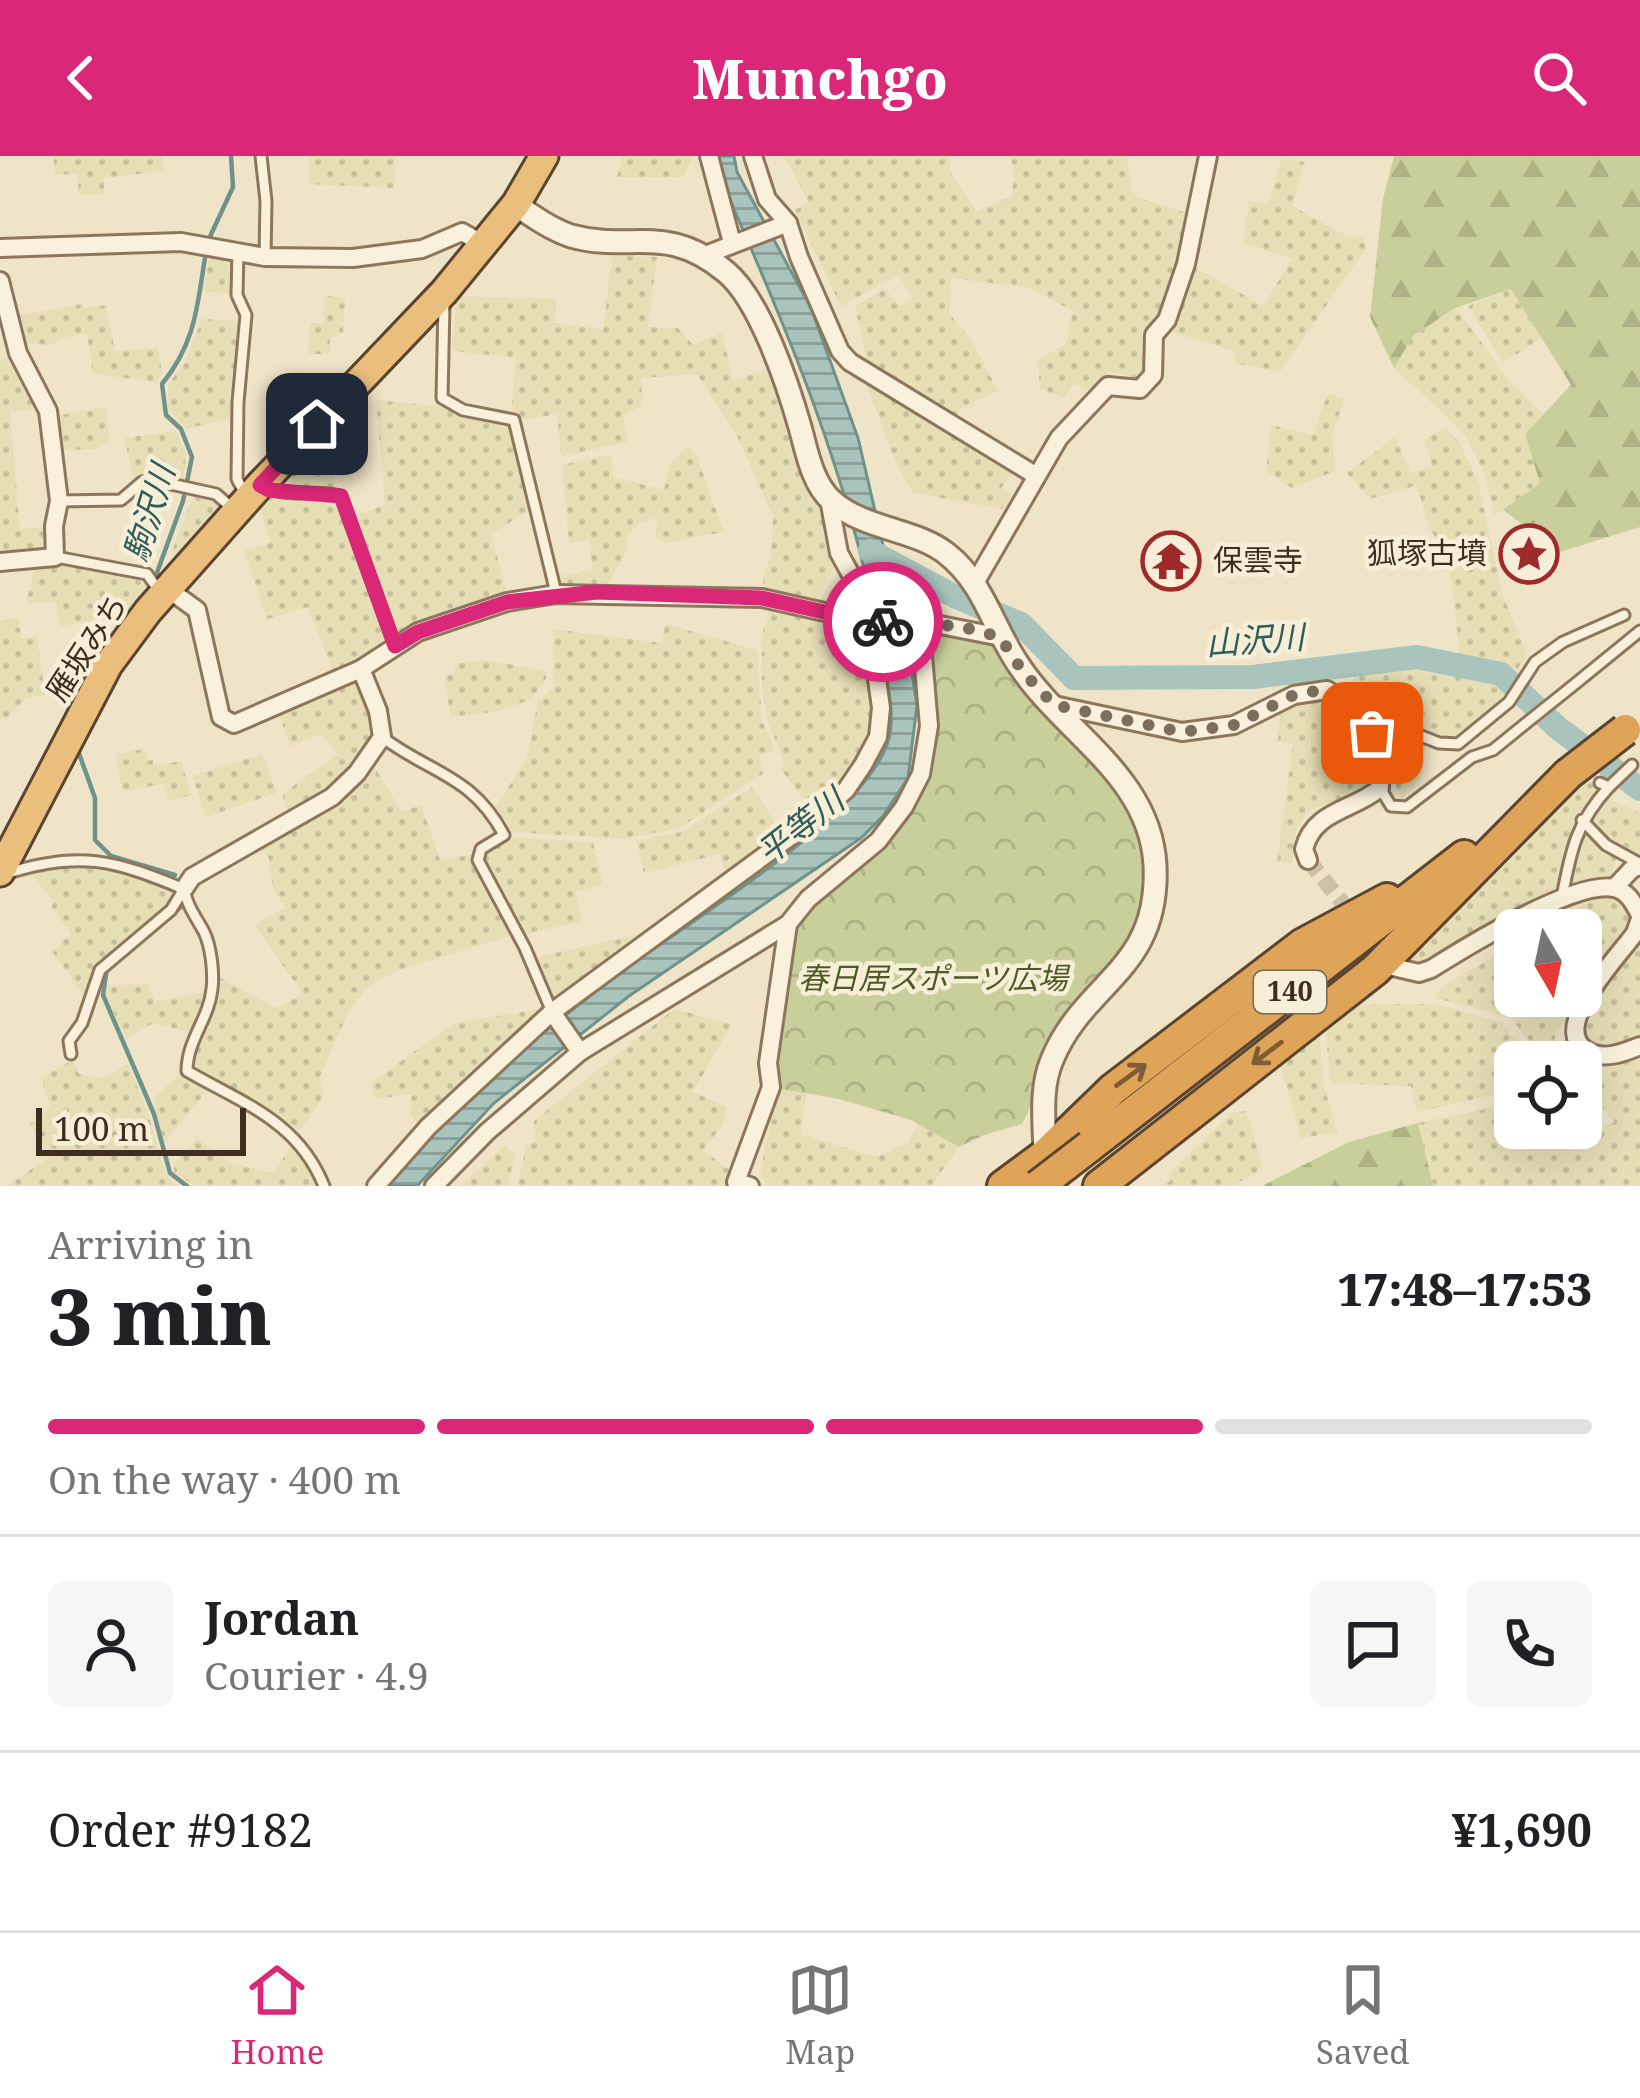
<!DOCTYPE html>
<meta charset="utf-8">
<style>
:root{--surface:#fff;--page:#f6f6f6;--text:#202124;--muted:#757577;--line:#e0e0e0;--accent:#db2777}
body{margin:0;font-family:"Noto Serif","Noto Sans JP",serif;background:var(--page);color:var(--text);height:100vh;display:flex;flex-direction:column;font-size:45px;white-space:nowrap}
*{box-sizing:border-box;margin:0}
p{font-size:39px;color:var(--muted)}
.icon{flex:none;width:66px;height:66px;fill:none;stroke:currentColor;stroke-width:2;stroke-linecap:round;stroke-linejoin:round}
.map{position:relative;height:1030px;overflow:hidden}
.sheet{display:flex;flex-direction:column;background:var(--surface);flex:1}
.sheet>*{flex:none}
.needle{width:78px;rotate:171deg}
.tools{position:absolute;left:1494px;top:753px;display:grid;gap:24px}
.tools a{display:grid;place-items:center;width:108px;height:108px;border-radius:18px;background:var(--surface);box-shadow:0 12px 48px #0002;font-size:60px}
.scale{position:absolute;left:36px;bottom:30px;width:210px;box-sizing:border-box;padding-left:12px;border:6px solid #3d2e20;border-top:0;font-size:33px;line-height:42px;white-space:nowrap;color:#3d2e20;-webkit-text-stroke:9px #f7eed8;paint-order:stroke}
.pin{position:absolute;display:grid;place-items:center;width:102px;height:102px;color:#fff;margin:-51px;border-radius:24px;box-shadow:0 6px 18px #0006}
.courier{position:absolute;display:grid;place-items:center;width:120px;height:120px;margin:-60px;border:9px solid #db2777;border-radius:50%;background:#fff;color:#222;box-shadow:0 3px 15px #0007}
.head em{font-style:normal;font-weight:800}
.head div{display:flex;flex-direction:column-reverse}
.head{display:flex;align-items:center;justify-content:space-between;height:204px;padding:0 48px}
h1{font-size:78px;font-weight:800;line-height:90px}
.bar{display:grid;grid-template-columns:repeat(4,1fr);gap:18px 12px;align-content:center;height:144px;padding:0 48px}
.bar i{height:15px;border-radius:9px;background:var(--line)}
.bar .current{background:var(--accent)}
.bar p{grid-column:span 4}
.line{display:flex;align-items:center;gap:30px;padding:0 48px;border-top:3px solid var(--line)}
.line div{flex:1}
.round{display:grid;place-items:center;flex:none;width:126px;height:126px;border-radius:18px;background:var(--page)}
header{display:flex;justify-content:space-between;align-items:center;height:156px;padding:0 48px;background:var(--accent);color:#fff;font-size:54px;font-weight:800}
.menu{display:flex;justify-content:space-around;align-items:center;height:168px;border-top:3px solid var(--line);background:var(--surface);font-size:33px;color:var(--muted)}
.menu a{display:grid;justify-items:center;gap:6px}
.menu .current{color:var(--accent)}
.map>svg:first-child{display:block}
</style>
<header><svg class="icon" aria-label="back" viewBox="0 0 24 24"><path d="M15 5l-7 7 7 7"/></svg>Munchgo<svg class="icon" aria-label="search" viewBox="0 0 24 24"><circle cx="10" cy="10" r="6"/><path d="M15 15l6 6"/></svg></header>
<div class="map">
<svg width="1640" height="1030" viewBox="0 0 1640 1030">
<defs>
<pattern id="farmland-dots" width="8" height="8" patternUnits="userSpaceOnUse" patternTransform="scale(3)"><rect width="8" height="8" fill="#e6deb5"/><path d="M2 2h.1M6 6h.1" fill="none" stroke="#c6bf9b" stroke-width="1.8" stroke-linecap="round"/></pattern>
<pattern id="forest-firs" width="22" height="20" patternUnits="userSpaceOnUse" patternTransform="scale(3)"><rect width="22" height="20" fill="#c9cf9b"/><path d="M5 1l3.5 6h-7zM16 11l3.5 6h-7z" fill="#aeb285"/></pattern>
<pattern id="park-crowns" width="20" height="18" patternUnits="userSpaceOnUse" patternTransform="scale(3)"><rect width="20" height="18" fill="#c9cf9b"/><path d="M2 6a3 3 0 1 1 6 0M12 15a3 3 0 1 1 6 0" fill="none" stroke="#aeb285"/></pattern>
<pattern id="water-rules" width="6" height="5" patternUnits="userSpaceOnUse" patternTransform="scale(3)"><rect width="6" height="5" fill="#a9c4bc"/><path d="M0 2.5h6" fill="none" stroke="#8ba098"/></pattern>
</defs>
<rect width="100%" height="100%" fill="#f0e4c8"/>
<g fill="url(#farmland-dots)">
<polygon points="53,0 162,0 164,15 104,22 104,38 79,39 77,18 55,19"/>
<polygon points="309,0 395,0 394,32 309,28"/>
<polygon points="623,0 693,0 684,21 617,21"/>
<polygon points="784,0 949,0 951,17 976,55 1012,40 1014,14 1010,0 1127,0 1131,35 1140,42 1190,58 1148,216 1141,223 1110,215 1094,236 1074,228 1064,242 1040,233 1038,204 1066,188 1073,155 1029,132 951,122 949,157 972,185 998,235 961,252 955,260 925,245 868,210 855,150 885,133 900,150 913,142 898,119 841,150 795,54 809,46"/>
<polygon points="1282,2 1305,6 1292,50 1349,81 1363,80 1366,92 1280,216 1235,207 1234,195 1168,175 1188,114 1195,111 1263,150 1292,103 1243,87 1249,45 1269,47"/>
<polygon points="210,97 233,101 233,138 203,135"/>
<polygon points="612,100 657,101 648,171 678,172 693,189 722,176 733,224 769,213 782,240 797,305 809,331 824,351 835,410 813,447 765,438 763,421 771,399 773,360 738,282 697,218 642,222 641,251 623,259 628,286 561,300 557,258 523,264 511,259 516,202 452,195 456,140 556,143 555,167 603,173"/>
<polygon points="1511,133 1542,182 1503,207 1468,150"/>
<polygon points="324,139 345,142 343,177 330,183 330,198 308,198 310,167 324,167"/>
<polygon points="83,148 84,152 106,149 115,195 158,192 162,218 157,226 93,218 87,178 66,181 50,189 22,187 18,159"/>
<polygon points="1456,152 1512,228 1543,258 1525,278 1540,327 1494,360 1485,319 1465,278 1394,212 1413,180"/>
<polygon points="202,163 238,165 231,262 186,273 168,252 168,228 184,208"/>
<polygon points="9,201 39,246 33,253 10,256 20,373 50,370 49,387 37,397 0,399 0,203"/>
<polygon points="865,224 1015,313 1001,332 1012,339 1003,353 913,337 895,305"/>
<polygon points="1328,237 1344,243 1332,280 1335,315 1292,332 1266,315 1271,269 1313,279"/>
<polygon points="376,244 436,250 510,268 521,300 530,354 491,378 508,440 398,479 379,440 351,360 385,349"/>
<polygon points="105,251 110,284 97,293 59,294 54,260"/>
<polygon points="331,270 335,332 276,329"/>
<polygon points="1446,272 1459,286 1478,324 1502,438 1527,497 1518,513 1460,498 1448,401 1429,372 1417,329 1370,343 1347,317 1395,281 1411,317 1432,310 1424,283"/>
<polygon points="176,275 186,297 184,324 172,320 134,323 124,282"/>
<polygon points="689,290 697,301 724,376 665,387 655,380 658,361 637,368 627,381 625,399 607,429 561,431 559,420 592,415 590,384 569,386 562,309 611,298 613,321 664,334 670,308"/>
<polygon points="193,341 217,346 228,353 183,404 172,395"/>
<polygon points="264,341 338,347 390,488 334,518 308,451 267,463 244,394 270,387 260,351"/>
<polygon points="52,406 138,424 147,431 129,459 60,470 56,446 26,447 35,409"/>
<polygon points="771,449 864,471 874,546 870,585 837,636 814,655 781,614 784,605 768,566 762,534 762,479"/>
<polygon points="18,462 22,483 37,480 45,539 26,542 7,562 0,562 0,465"/>
<polygon points="666,468 757,494 762,564 775,594 760,599 763,618 679,672 622,683 513,676 496,651 527,601 538,546 554,530 553,473 661,487"/>
<polygon points="486,504 546,515 546,523 530,544 493,556 450,561 445,519 456,517 454,508"/>
<polygon points="1421,511 1484,525 1499,531 1504,540 1454,584 1432,581 1382,562 1384,554 1367,553 1354,542 1354,520"/>
<polygon points="357,519 378,579 346,623 290,658 282,638 338,598 321,578 291,590 278,557"/>
<polygon points="1324,545 1342,550 1360,568 1371,600 1370,626 1359,635 1308,655 1297,672 1292,708 1277,706 1293,588 1278,585 1280,552 1301,546"/>
<polygon points="1383,570 1426,588 1421,623 1400,645"/>
<polygon points="145,593 148,605 153,604 154,610 181,605 191,639 168,645 163,628 122,635 116,598"/>
<polygon points="262,598 277,637 206,661 192,620"/>
<polygon points="372,607 402,656 421,649 440,704 471,699 513,779 399,814 367,831 348,857 320,920 323,942 300,974 191,914 193,892 209,860 219,821 276,852 303,838 254,768 285,752 273,733 269,702 258,686"/>
<polygon points="1590,623 1600,633 1578,658 1597,687 1617,700 1610,723 1515,754 1426,806 1410,810 1398,798"/>
<polygon points="752,631 783,679 726,720 720,698 644,717 636,684 682,676"/>
<polygon points="1605,641 1640,657 1640,698 1608,682 1587,663"/>
<polygon points="508,681 593,686 603,729 576,736 582,766 522,778 484,705 485,695"/>
<polygon points="53,710 115,711 169,730 173,738 167,753 98,812 94,832 84,840 52,795 71,778 52,752 53,744 31,718"/>
<polygon points="1603,741 1615,744 1627,755 1630,768 1556,877 1550,900 1524,880 1512,862 1435,842 1441,831 1515,789 1515,840 1581,840 1581,774 1536,774 1538,765"/>
<polygon points="641,778 567,838 552,841 534,802"/>
<polygon points="1640,779 1640,882 1613,892 1598,891 1586,886 1582,862"/>
<polygon points="148,827 155,845 205,836 192,877 153,867 126,883 106,839 108,830"/>
<polygon points="1375,848 1436,848 1503,867 1512,880 1543,906 1515,906 1515,934 1417,956 1411,930 1330,927 1325,862 1337,851"/>
<polygon points="541,853 422,968 410,960 411,938 375,943 372,926 454,867"/>
<polygon points="674,853 732,868 693,936 727,951 722,970 703,994 733,1017 730,1030 517,1030 527,988 535,987 534,965"/>
<polygon points="1319,874 1323,926 1337,977 1301,982 1279,905"/>
<polygon points="1640,901 1640,1030 1433,1030 1418,967 1515,947 1515,972 1581,972 1581,942 1599,962 1589,974 1615,966 1581,927 1581,916"/>
<polygon points="73,904 79,918 102,922 128,908 149,960 161,1006 170,1024 178,1030 7,1030 49,1001 30,968 51,952 41,921"/>
<polygon points="182,916 208,933 164,987 153,942"/>
<polygon points="778,932 806,937 801,978 876,1001 908,987 918,967 959,991 931,1030 769,1030 760,1017"/>
<polygon points="1246,955 1263,1012 1232,1030 1161,1030 1170,1025 1169,1017 1232,957"/>
<polygon points="197,982 232,1007 272,1017 294,988 310,1007 319,1030 195,1030 174,1016 174,1008"/>
<polygon points="505,989 515,1000 507,1030 460,1030"/>
</g>
<g fill="url(#forest-firs)">
<polygon points="1394,0 1640,0 1640,371 1560,396 1503,354 1540,327 1525,278 1571,229 1511,133 1455,152 1413,180 1394,212 1370,161 1383,43"/>
<polygon points="1418,967 1433,1030 1262,1030 1349,986"/>
</g>
<polygon fill="url(#park-crowns)" points="920,465 1001,481 1148,669 1150,762 1072,869 1022,968 984,979 959,991 911,964 839,943 771,931 788,768 878,685 921,618"/>
<path fill="url(#water-rules)" stroke="#6f938a" stroke-width="3" d="M 714,0 L 734,0 L 737,16 L 811,152 L 858,282 L 910,505 L 917,549 L 908,622 L 883,660 L 861,682 L 629,840 L 494,947 L 417,1030 L 382,1030 C 415,995 446,955 483,925 C 531,887 578,848 627,812 C 694,762 859,664 887,589 C 897,561 887,527 882,499 C 854,330 787,172 718,17 Z"/>
<g fill="none" stroke-linecap="round" stroke-linejoin="round">
<g stroke="#6f938a" stroke-width="4.5">
<polyline points="208,85 233,31 231,0"/>
<path d="M 154,425 L 183,345 L 192,301 L 181,273 L 166,259 L 162,228 C 197,185 197,148 206,96"/>
<polyline points="77,592 95,642 95,684 111,700 175,719"/>
<polyline points="171,759 181,751"/>
<polyline points="107,812 103,839 154,958 170,1017 187,1030"/>
</g>
<polyline stroke="#a9c4bc" stroke-width="24" points="870,395 956,441 1021,468 1074,522 1253,521 1417,501 1501,518 1558,572 1640,633"/>
<polyline stroke="#ccc0a6" stroke-width="16" stroke-dasharray="16 8" stroke-linecap="butt" points="1308,704 1390,806"/>
<g stroke="#8d765c" stroke-width="15">
<g id="service">
<polyline points="261,0 266,45 265,101"/>
<polyline points="238,96 237,139 246,159 238,246 237,323 245,338"/>
<polyline points="444,147 442,242 463,254 514,264 556,437"/>
<path d="M 262,330 C 286,342 315,333 341,340 L 395,490"/>
<polyline points="59,345 121,344 142,326 157,325 216,338 232,352"/>
<polyline points="56,401 147,418 157,432 162,432"/>
<polyline points="1570,532 1640,475"/>
<polyline points="1360,556 1439,587 1458,588 1509,546 1535,506 1563,486 1624,459"/>
<path d="M 382,581 C 431,618 472,619 504,679 L 481,693 L 478,704 L 525,792 L 552,856"/>
<polyline points="1609,631 1632,609"/>
<polyline points="1380,632 1391,650 1407,651 1472,601 1493,594 1525,568"/>
<polyline points="1582,664 1606,689 1639,707"/>
<path d="M 5,718 C 79,694 114,704 184,733"/>
<path d="M 184,733 C 187,750 196,761 204,776 C 211,790 214,817 212,833 C 209,863 187,884 187,915 C 244,948 298,965 324,1030"/>
<path d="M 1562,741 C 1571,694 1576,667 1609,631 L 1600,627"/>
<polyline points="71,898 69,885 82,867 100,814 171,754 184,733"/>
</g>
</g>
<g stroke="#8d765c" stroke-width="22">
<g id="minor">
<polyline points="709,0 732,87"/>
<polyline points="753,0 767,43 788,67 799,101 840,195 850,206 1035,319"/>
<polyline points="0,92 181,86 265,101 353,102 422,93 462,76 485,89"/>
<polyline points="703,100 788,67"/>
<polyline points="0,125 18,197 48,255 59,345 54,370 55,401 0,406"/>
<polyline points="975,427 1059,282 1108,230 1140,233 1153,219 1154,179 1167,164 1186,108 1208,0"/>
<polyline points="168,433 197,454 221,561 234,568 361,513 418,476 507,446 556,438 762,442 869,466 920,465 1001,481"/>
<path d="M 1054,549 L 1182,576 L 1234,569 L 1294,539 L 1327,534 C 1366,557 1381,587 1380,632 C 1353,655 1314,654 1304,693 L 1308,704"/>
<polyline points="1614,732 1632,713 1640,710"/>
<polyline points="184,733 192,721 332,641 357,617 382,581 378,555 361,513"/>
<path d="M 1640,763 L 1635,777 C 1618,801 1549,871 1586,894 C 1603,905 1623,897 1640,890"/>
<path d="M 1393,811 L 1419,817 L 1431,813 C 1466,791 1575,724 1614,732 C 1628,735 1634,748 1640,759"/>
<polyline points="552,856 580,896"/>
<polyline points="376,1030 428,971 552,856 802,672 846,634 863,609 878,581 881,552 869,466 860,435 839,397 829,343"/>
<polyline points="434,1030 487,976 580,896 788,768"/>
<polyline points="750,1030 736,1026 771,931 768,907 788,768 808,743 878,685 904,651 921,618 929,570 920,465"/>
</g>
</g>
<g stroke="#8d765c" stroke-width="27">
<path id="tertiary" d="M 516,48 C 531,60 553,74 571,80 C 633,97 665,66 726,116 C 760,144 788,229 800,271 C 807,296 812,327 832,345 C 865,374 916,373 947,398 C 985,428 993,473 1020,511 C 1065,578 1150,620 1155,709 C 1160,815 1084,825 1052,904 C 1039,934 1045,971 1045,1003"/>
</g>
<g stroke="#5b4430" stroke-width="33">
<polyline id="trunk" points="0,716 108,509 148,455 260,329 444,136 516,48 544,0"/>
</g>
<g stroke="#5b4430" stroke-width="36">
<g id="motorway">
<polyline points="1090,990 1464,700"/>
<polyline points="1003,1030 1045,999 1113,933 1303,788 1387,743"/>
<polyline points="1099,1030 1375,814 1568,618"/>
</g>
</g>
<use href="#service" stroke="#faf1dc" stroke-width="9"/>
<use href="#minor" stroke="#faf1dc" stroke-width="16"/>
<use href="#tertiary" stroke="#faf1dc" stroke-width="21"/>
<use href="#trunk" stroke="#eabe7c" stroke-width="27"/>
<use href="#motorway" stroke="#e0a458" stroke-width="30"/>
<g stroke="#8d765c" stroke-width="15" stroke-linecap="butt">
<polyline id="service-bridge" points="1525,568 1570,532"/>
</g>
<g stroke="#5b4430" stroke-width="36" stroke-linecap="butt">
<g id="motorway-bridge">
<polyline points="1568,618 1625,574"/>
<polyline points="1038,1030 1090,990"/>
</g>
</g>
<use href="#service-bridge" stroke="#faf1dc" stroke-width="9"/>
<use href="#motorway-bridge" stroke="#e0a458" stroke-width="30"/>
</g>
<defs><path id="oneway-shaft" d="M-6 0H5M1.5-3L5.5 0L1.5 3" fill="none" stroke-width="1.6" stroke-linecap="round" stroke-linejoin="round" transform="scale(3)"/></defs>
<g stroke="#7e5d36">
<use href="#oneway-shaft" transform="translate(1267 897) rotate(143)"/>
<use href="#oneway-shaft" transform="translate(1131 919) rotate(-36)"/>
</g>
<g fill="none" stroke-linecap="round" stroke-linejoin="round">
<polyline stroke="#7c6e5b" stroke-width="12" stroke-dasharray="0 21.6" points="883,466 959,470 1000,481 1023,516 1054,549 1182,576 1234,569 1294,539 1327,533 1348,546 1372,577"/>
<polyline stroke="#db2777" stroke-width="15" points="317,268 260,329 269,334 341,340 395,490 418,476 507,446 597,436 762,442 869,466 883,466"/>
</g>
<defs>
<g id="sight-ring" transform="scale(3)"><circle r="9.5" fill="#f7eed8" stroke="#9e2a2b" stroke-width="1.5"/><path d="M0-6L1.8-2.2L6-1.7L2.9 1.2L3.7 5.4L0 3.3L-3.7 5.4L-2.9 1.2L-6-1.7L-1.8-2.2Z" fill="#9e2a2b"/></g>
<g id="temple-ring" transform="scale(3)"><circle r="9.5" fill="#f7eed8" stroke="#9e2a2b" stroke-width="1.5"/><path d="M0-6L5-2H3V0L6.5 2.5H4V6H1.5V3h-3V6H-4V2.5H-6.5L-3 0V-2H-5Z" fill="#9e2a2b"/></g>
</defs>
<g fill-rule="evenodd">
<use href="#sight-ring" x="1529" y="398"/>
<use href="#temple-ring" x="1171" y="405"/>
</g>
<g text-anchor="middle" stroke-width="9" stroke-linejoin="round" paint-order="stroke">
<rect fill="#f7eed8" stroke="#756857" stroke-width="3" x="1254" y="815" width="72" height="42" rx="9"/>
<g font-size="27" font-weight="bold" fill="#3d2e20">
<text x="1290" y="845">140</text>
</g>
<g font-size="30" fill="#3d2e20" stroke="#f7eed8" text-anchor="end">
<text x="1487" y="408">狐塚古墳</text>
<text x="1213" y="415" text-anchor="start">保雲寺</text>
</g>
<g font-size="30" fill="#3d2e20" stroke="#f7eed8">
<text transform="translate(87 492) rotate(-57)" y="10">雁坂みち</text>
</g>
<g font-size="30" font-style="italic" fill="#4d5a26" stroke="#f7eed8">
<text x="933" y="833">春日居スポーツ広場</text>
</g>
<g font-size="33" font-style="italic" fill="#2f5d5a" stroke="#f7eed8">
<text transform="translate(149 357) rotate(-73)" y="12">駒沢川</text>
<text transform="translate(1255 484) rotate(-4)" y="12">山沢川</text>
<text transform="translate(800 670) rotate(-38)" y="12">平等川</text>
</g>
</g>
</svg>
<div class="tools">
<a><svg class="needle" viewBox="-14 -14 28 28"><path d="M0-13l5 13h-10z" fill="#e53935"/><path d="M0 13l5-13h-10z" fill="#757577"/></svg></a>
<a><svg class="icon" aria-label="locate" viewBox="0 0 24 24"><circle cx="12" cy="12" r="6"/><path d="M12 2v4M12 18v4M2 12h4M18 12h4"/></svg></a>
</div>
<div class="scale">100 m</div>
<div class="pin" style="left:1372px;top:577px;background:#ea580c"><svg class="icon" aria-label="bag" viewBox="0 0 24 24"><path d="M5 8h14l-1 12H6zM9 8a3 3 0 0 1 6 0"/></svg></div>
<div class="pin" style="left:317px;top:268px;background:#1f2937"><svg class="icon" aria-label="home" viewBox="0 0 24 24"><path d="M3 11l9-7 9 7M6 9v11h12V9"/></svg></div>
<div class="courier" style="left:883px;top:466px"><svg class="icon" aria-label="bike" viewBox="0 0 24 24"><circle cx="6" cy="16" r="4"/><circle cx="18" cy="16" r="4"/><path d="M6 16l4-8h5l3 8M10 8l3 8H6M13 5h3"/></svg></div>
</div>
<section class="sheet">
<div class="head"><div><h1>3 min</h1><p>Arriving in</p></div><em>17:48–17:53</em></div>
<div class="bar"><i class="current"></i><i class="current"></i><i class="current"></i><i></i><p>On the way · 400 m</p></div>
<div class="line" style="height:216px"><a class="round"><svg class="icon" aria-label="person" viewBox="0 0 24 24"><circle cx="12" cy="8" r="4"/><path d="M4 21q1-7 8-7t8 7"/></svg></a><div><b>Jordan</b><p>Courier · 4.9</p></div><a class="round"><svg class="icon" aria-label="chat" viewBox="0 0 24 24"><path d="M4 5h16v11H9l-5 4z"/></svg></a><a class="round"><svg class="icon" aria-label="phone" viewBox="0 0 24 24"><path d="M5 4h4l2 5-3 2q2 4 5 5l2-3 5 2v4C11 20 4 13 5 4z"/></svg></a></div>
<div class="line" style="height:156px"><div>Order #9182</div><b>¥1,690</b></div>
</section>
<nav class="menu">
<a class="current"><svg class="icon" aria-label="home" viewBox="0 0 24 24"><path d="M3 11l9-7 9 7M6 9v11h12V9"/></svg>Home</a>
<a><svg class="icon" aria-label="map" viewBox="0 0 24 24"><path d="M3 6l6-2 6 2 6-2v14l-6 2-6-2-6 2zM9 4v14M15 6v14"/></svg>Map</a>
<a><svg class="icon" aria-label="saved" viewBox="0 0 24 24"><path d="M7 4h10v16l-5-4-5 4z"/></svg>Saved</a>
</nav>
